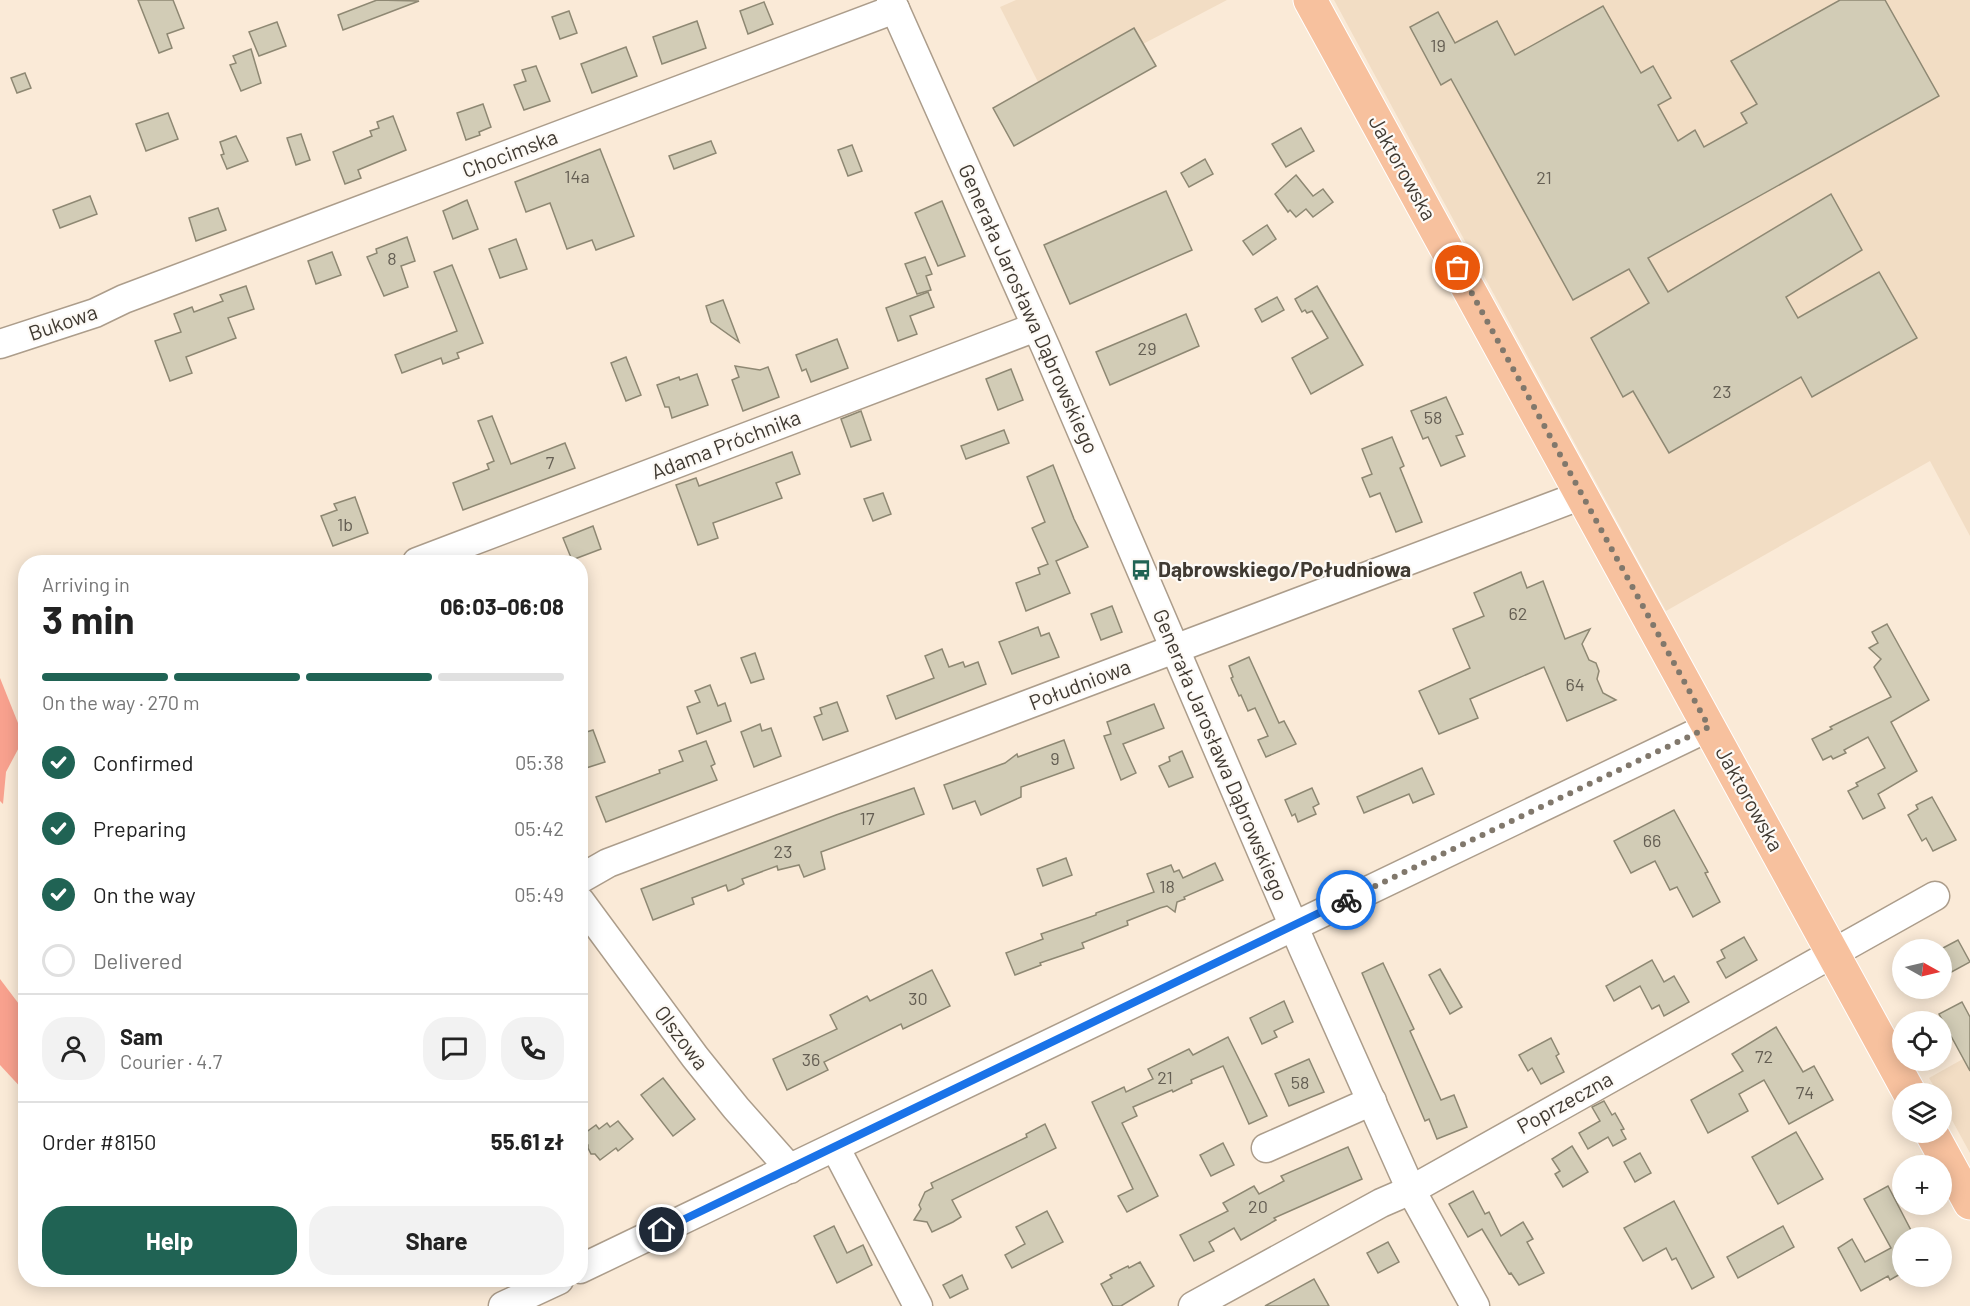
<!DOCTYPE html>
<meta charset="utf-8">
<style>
:root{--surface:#fff;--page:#f2f2f2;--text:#222;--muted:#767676;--line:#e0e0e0;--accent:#206354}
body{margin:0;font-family:Barlow,sans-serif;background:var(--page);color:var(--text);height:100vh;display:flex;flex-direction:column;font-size:22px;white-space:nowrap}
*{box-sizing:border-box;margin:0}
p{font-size:20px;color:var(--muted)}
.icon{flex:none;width:33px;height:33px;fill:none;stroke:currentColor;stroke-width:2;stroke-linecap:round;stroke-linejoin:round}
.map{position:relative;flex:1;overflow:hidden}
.side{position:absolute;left:18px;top:555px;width:570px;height:732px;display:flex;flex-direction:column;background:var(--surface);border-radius:24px;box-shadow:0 3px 15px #0003}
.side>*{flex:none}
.needle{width:39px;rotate:98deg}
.fabs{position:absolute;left:1892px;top:939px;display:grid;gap:12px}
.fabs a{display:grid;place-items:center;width:60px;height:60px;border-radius:50%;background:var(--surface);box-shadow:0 3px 15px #0003;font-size:30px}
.pin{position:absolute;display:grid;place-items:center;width:51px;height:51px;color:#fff;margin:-26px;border:3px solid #fff;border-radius:50%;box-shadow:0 2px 6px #0007}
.courier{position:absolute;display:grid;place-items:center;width:60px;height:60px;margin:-30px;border:4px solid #1a73e8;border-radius:50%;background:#fff;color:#222;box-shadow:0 2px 8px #0007}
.head em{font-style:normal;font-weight:700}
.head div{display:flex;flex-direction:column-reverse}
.head{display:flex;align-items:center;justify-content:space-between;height:102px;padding:0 24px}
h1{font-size:39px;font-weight:700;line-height:45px}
.bar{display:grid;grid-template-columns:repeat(4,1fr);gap:9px 6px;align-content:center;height:72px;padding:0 24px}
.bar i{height:8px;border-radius:4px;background:var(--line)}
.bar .active{background:var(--accent)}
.bar p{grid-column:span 4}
.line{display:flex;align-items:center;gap:15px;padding:0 24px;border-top:2px solid var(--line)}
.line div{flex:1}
.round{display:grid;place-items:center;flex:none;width:63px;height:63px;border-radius:24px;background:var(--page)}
ol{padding:0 24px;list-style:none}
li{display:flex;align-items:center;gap:18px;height:66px}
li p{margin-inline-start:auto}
li .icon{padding:6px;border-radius:50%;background:var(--accent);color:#fff;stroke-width:4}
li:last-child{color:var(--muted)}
li i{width:33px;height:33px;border:3px solid var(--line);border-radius:50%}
.cta{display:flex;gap:12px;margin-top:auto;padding:12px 24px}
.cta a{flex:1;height:69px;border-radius:24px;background:var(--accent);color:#fff;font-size:24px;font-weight:700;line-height:69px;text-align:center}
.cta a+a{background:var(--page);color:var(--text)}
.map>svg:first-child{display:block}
</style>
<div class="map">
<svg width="1970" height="1306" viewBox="0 0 1970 1306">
<rect width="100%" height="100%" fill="#faead7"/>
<g fill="#f2ddc4">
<polygon points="1016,0 1227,0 1143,44 1134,28 1038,82 1000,7"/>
<polygon points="1334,0 1970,0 1970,536 1930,461 1666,611"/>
<polygon points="1970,1055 1970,1153 1941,1100 1941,1094 1938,1093 1929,1078"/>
</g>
<g fill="#f8a18e">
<polygon points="0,678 24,738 6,772 3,804 0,801"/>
<polygon points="0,979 25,1012 25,1092 0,1065"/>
</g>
<g fill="#d2ccb6" stroke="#8e8873" stroke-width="1.5">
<polygon points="138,0 173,0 184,28 167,34 172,48 159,53"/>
<polygon points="377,0 419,1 343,30 338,15"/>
<polygon points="1840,0 1885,0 1939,96 1648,258 1668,292 1831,194 1862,250 1786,297 1798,318 1879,272 1917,338 1812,397 1801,377 1669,453 1633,391 1623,397 1591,338 1649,303 1629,269 1573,300 1451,79 1441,85 1410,27 1438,12 1455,43 1497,21 1515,55 1603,6 1641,73 1653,66 1671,98 1658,105 1678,141 1695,130 1704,147 1747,123 1741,113 1757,104 1731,61"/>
<polygon points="764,2 773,24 748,34 740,11"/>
<polygon points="569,11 577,33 560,39 552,17"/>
<polygon points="697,21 706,48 662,64 653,37"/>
<polygon points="277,22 286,46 259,56 249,32"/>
<polygon points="1134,28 1156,66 1014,146 993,108"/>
<polygon points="626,47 637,76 592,93 581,64"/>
<polygon points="251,49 261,83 241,91 230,65 236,63 233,56"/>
<polygon points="536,66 550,101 524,110 514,85 526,81 522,70"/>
<polygon points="25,73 31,88 17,93 11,78"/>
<polygon points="483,104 491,127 479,132 480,135 466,140 457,113"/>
<polygon points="168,113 178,139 146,151 136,124"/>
<polygon points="393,116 406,150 358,170 361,178 345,184 333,152 372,136 370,131 379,128 377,122"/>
<polygon points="1301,128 1314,151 1286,167 1272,144"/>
<polygon points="301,134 310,160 296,165 287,138"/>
<polygon points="236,136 248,161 227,169 221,155 224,154 220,142"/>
<polygon points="711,141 716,153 674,169 669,156"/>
<polygon points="852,145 862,171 848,176 838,150"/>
<polygon points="600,149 634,236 596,250 592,240 567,249 550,203 526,212 515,182"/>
<polygon points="1205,159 1213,174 1189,187 1181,173"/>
<polygon points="1296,175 1313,196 1323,189 1333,202 1313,217 1306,209 1296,217 1290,210 1288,212 1275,194"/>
<polygon points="1166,191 1192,250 1070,304 1044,245"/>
<polygon points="90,196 97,214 60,228 53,210"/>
<polygon points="467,200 478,229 453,239 443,211"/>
<polygon points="942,201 965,256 938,266 915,213"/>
<polygon points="218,208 226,230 196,241 189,218"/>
<polygon points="1267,225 1276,239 1253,255 1243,241"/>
<polygon points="407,237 415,261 401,266 408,287 384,296 367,257 377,253 376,249"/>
<polygon points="516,239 527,269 500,278 489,249"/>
<polygon points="332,252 341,275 316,284 308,261"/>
<polygon points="925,257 932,274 926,276 931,290 917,294 905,264"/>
<polygon points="452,265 483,343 457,353 459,358 443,364 441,358 402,373 395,355 457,331 434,272"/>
<polygon points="246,286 254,309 228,318 236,338 186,357 192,373 170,381 155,341 181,332 174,314 192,307 194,312 223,301 220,295"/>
<polygon points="1317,286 1363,365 1311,394 1292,358 1328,338 1312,311 1307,313 1305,310 1302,312 1295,299"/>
<polygon points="928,292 934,307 910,316 917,334 898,341 886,308"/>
<polygon points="1277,297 1284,310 1262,322 1255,309"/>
<polygon points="723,300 739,342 711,322 706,306"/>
<polygon points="1186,314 1199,346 1110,385 1096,352"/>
<polygon points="837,339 848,368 811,382 806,369 802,371 796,355"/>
<polygon points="626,357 641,395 626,401 611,363"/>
<polygon points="735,366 760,370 768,367 779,397 743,411 732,380 739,377"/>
<polygon points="1011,369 1023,400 998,410 986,379"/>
<polygon points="697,374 708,405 672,418 669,407 665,407 657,385 679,377 680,380"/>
<polygon points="1446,397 1463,434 1456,436 1465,456 1441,466 1428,437 1423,439 1411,411"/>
<polygon points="861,411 871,440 851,447 841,419"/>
<polygon points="492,416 511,464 565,443 575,468 463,510 453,483 489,469 487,464 494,461 478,421"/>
<polygon points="1004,430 1009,443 966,459 961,446"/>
<polygon points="1392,437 1404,466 1400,468 1422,522 1396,532 1380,493 1370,497 1362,478 1372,474 1362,449"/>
<polygon points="792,452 800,474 776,483 782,498 713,523 718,538 698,545 676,485 696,478 699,486"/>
<polygon points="1053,465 1074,519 1088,547 1056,561 1070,593 1026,611 1016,583 1040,574 1038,568 1048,564 1032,528 1045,522 1027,477"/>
<polygon points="883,493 891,514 873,521 864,499"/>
<polygon points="355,497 368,533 333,546 321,516 337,510 334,504"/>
<polygon points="593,526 601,549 572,560 563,538"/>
<polygon points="1521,572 1527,588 1543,581 1565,639 1590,629 1582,644 1589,660 1596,663 1599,671 1597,679 1603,693 1616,700 1567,721 1544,667 1470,699 1478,718 1439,734 1419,691 1470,668 1453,629 1484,616 1474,593"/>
<polygon points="1112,606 1122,632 1101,640 1091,614"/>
<polygon points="1887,624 1929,700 1891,722 1917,771 1878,794 1885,808 1863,819 1848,791 1858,786 1856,783 1885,768 1868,737 1844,750 1846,753 1833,759 1831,756 1823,760 1812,739 1832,729 1830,727 1891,697 1874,667 1881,659 1869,648 1878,643 1872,632"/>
<polygon points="1038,627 1041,636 1049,633 1059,657 1012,674 999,642"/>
<polygon points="942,649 949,667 963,662 965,667 978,662 986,684 896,719 887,696 934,678 925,656"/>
<polygon points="755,653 764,679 751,683 741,658"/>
<polygon points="1249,657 1279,723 1284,721 1296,744 1266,757 1258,740 1268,736 1255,708 1248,711 1241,695 1239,696 1231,678 1233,677 1229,666"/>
<polygon points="710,685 718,706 725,703 731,721 697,734 687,707 700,702 695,691"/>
<polygon points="837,702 848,731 823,740 814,717 822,714 820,708"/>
<polygon points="1154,704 1164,728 1123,744 1136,773 1121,780 1104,736 1111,734 1107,722"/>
<polygon points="760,724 762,731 771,728 781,756 754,767 741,732"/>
<polygon points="593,730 605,762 586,768 580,753 580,734"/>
<polygon points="1064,740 1074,768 1021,787 1021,797 981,815 975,801 953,809 944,785 1005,763 1017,754 1018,757"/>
<polygon points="706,741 715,764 711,766 717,780 606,822 596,797 660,773 659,770 683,761 679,751"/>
<polygon points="1182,751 1193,777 1169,787 1159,766 1170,761 1169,757"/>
<polygon points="1422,768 1434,794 1413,803 1409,794 1364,813 1357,797"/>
<polygon points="914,788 924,814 821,852 825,869 804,877 799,865 778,870 777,866 742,879 744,884 736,888 728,891 726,885 692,898 694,904 653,920 641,889 836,815"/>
<polygon points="1312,788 1319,804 1313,807 1316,814 1298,822 1295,814 1292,816 1285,800"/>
<polygon points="1932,797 1956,840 1933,851 1926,838 1922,841 1908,815 1918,809 1916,805"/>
<polygon points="1674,810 1708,872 1705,873 1720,902 1693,917 1677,887 1670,890 1655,861 1631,873 1614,841"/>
<polygon points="1066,858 1072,875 1043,886 1037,869"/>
<polygon points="1215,863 1223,880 1184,897 1185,899 1177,902 1175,912 1167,906 1160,908 1127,921 1128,925 1082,943 1084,948 1040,963 1041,965 1015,975 1006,953 1043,939 1041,934 1096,915 1096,913 1154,892 1147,874 1171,865 1174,872 1179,870 1183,878"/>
<polygon points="1744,937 1757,960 1726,978 1717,962 1725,958 1721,950"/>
<polygon points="1958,940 1970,962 1946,975 1941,965 1941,949"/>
<polygon points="1652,960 1664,982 1674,976 1689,1002 1664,1016 1659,1005 1652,1009 1640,986 1614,1001 1606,986"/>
<polygon points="1383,963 1414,1029 1410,1031 1441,1100 1454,1095 1467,1127 1437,1139 1429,1119 1425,1121 1362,973"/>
<polygon points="1440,969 1462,1007 1450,1014 1429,975"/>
<polygon points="932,970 950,1006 903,1029 901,1024 824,1062 828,1070 787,1090 773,1059 837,1029 830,1015 867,996 870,1001"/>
<polygon points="1284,1001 1293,1022 1274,1031 1277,1037 1262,1044 1250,1018"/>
<polygon points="1962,1002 1970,1017 1970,1071 1939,1014"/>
<polygon points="1776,1027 1803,1072 1814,1066 1833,1100 1789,1124 1764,1080 1739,1094 1748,1111 1708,1133 1691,1100 1743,1071 1732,1054"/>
<polygon points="1228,1037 1267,1116 1249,1124 1223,1066 1191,1080 1192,1083 1183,1087 1173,1092 1172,1090 1133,1107 1137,1116 1122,1123 1158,1196 1127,1212 1118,1196 1133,1189 1092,1102 1124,1087 1126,1092 1153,1079 1148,1069 1189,1049 1193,1055"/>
<polygon points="1551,1038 1559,1054 1556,1056 1564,1072 1541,1084 1532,1068 1528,1071 1519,1055"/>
<polygon points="1309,1059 1324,1092 1289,1106 1275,1074"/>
<polygon points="663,1078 695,1119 673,1136 641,1095"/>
<polygon points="1604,1101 1612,1115 1615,1113 1624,1129 1621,1130 1626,1139 1613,1146 1608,1137 1588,1149 1579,1133 1600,1121 1592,1107"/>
<polygon points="618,1121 633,1139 618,1151 616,1148 600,1160 595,1154 591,1154 588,1148 588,1145 581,1136 596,1125 599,1129 607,1123 610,1127"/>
<polygon points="1045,1124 1056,1148 952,1200 961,1217 953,1222 932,1232 927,1222 914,1220 921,1209 919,1205 925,1192 933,1188 931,1183 1027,1137 1026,1134"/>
<polygon points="1796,1132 1823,1179 1778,1204 1752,1157"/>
<polygon points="1223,1143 1234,1165 1211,1176 1200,1155"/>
<polygon points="1572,1146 1588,1172 1563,1187 1555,1174 1560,1171 1552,1159"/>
<polygon points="1348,1147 1362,1179 1274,1218 1276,1220 1241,1240 1234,1228 1209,1242 1214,1251 1194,1261 1180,1235 1228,1211 1223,1203 1254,1186 1259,1194 1284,1181 1281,1176"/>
<polygon points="1640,1153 1651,1173 1635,1182 1624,1162"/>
<polygon points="1888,1186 1915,1238 1902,1238 1902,1273 1890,1280 1888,1276 1861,1291 1838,1248 1852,1239 1865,1262 1891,1248 1864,1199"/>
<polygon points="1473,1191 1485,1214 1489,1212 1501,1236 1523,1222 1533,1239 1527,1242 1544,1273 1519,1285 1511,1273 1509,1274 1482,1229 1468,1237 1449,1204"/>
<polygon points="1674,1201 1714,1277 1692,1289 1676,1258 1672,1260 1666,1248 1643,1261 1624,1228"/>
<polygon points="1047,1211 1063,1242 1012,1268 1005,1255 1025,1244 1016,1227"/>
<polygon points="834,1226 847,1253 863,1245 872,1265 837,1283 814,1236"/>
<polygon points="1783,1226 1794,1247 1738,1278 1727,1257"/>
<polygon points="1388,1242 1399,1262 1378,1273 1367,1253"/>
<polygon points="1140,1262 1154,1286 1121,1306 1113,1306 1101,1284 1112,1278 1110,1275 1128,1266 1129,1268"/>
<polygon points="962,1275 968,1289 950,1298 943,1285"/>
<polygon points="1314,1279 1329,1306 1265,1306"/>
</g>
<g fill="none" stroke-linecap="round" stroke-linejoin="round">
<g stroke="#ac9d8b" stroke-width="31">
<g id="minor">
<polyline points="891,0 1046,348 1303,948 1411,1190 1475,1306"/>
<polyline points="0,344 95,313 124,299 895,9"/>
<polyline points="417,562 1036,327"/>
<polyline points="580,879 608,863 1582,495"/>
<polyline points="580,901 695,1057 736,1108 790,1169"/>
<polyline points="835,1147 918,1306"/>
<polyline points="1266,1148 1372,1101"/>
<polyline points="580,1269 1709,727"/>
<polyline points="503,1306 559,1280"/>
<polyline points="1193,1306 1381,1203 1411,1190 1935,896"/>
</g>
</g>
<g stroke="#fff" stroke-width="35">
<g id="major">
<polyline points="1310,0 1910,1094"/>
<polyline points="1931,1132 1970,1203"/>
</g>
</g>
<use href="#minor" stroke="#fff" stroke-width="28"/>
<use href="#major" stroke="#f7c19e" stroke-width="33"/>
</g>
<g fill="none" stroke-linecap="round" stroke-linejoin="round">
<polyline stroke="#81786c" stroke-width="6" stroke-dasharray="0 10.8" points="1346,900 1709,727 1458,268"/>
<polyline stroke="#1a73e8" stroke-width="8" points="662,1230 1346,900"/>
</g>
<defs>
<g id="bus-bare" transform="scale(1.62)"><path d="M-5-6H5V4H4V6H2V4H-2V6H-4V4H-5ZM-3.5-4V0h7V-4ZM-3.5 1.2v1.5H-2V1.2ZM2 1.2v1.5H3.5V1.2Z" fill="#206354" stroke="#fdfaf6" stroke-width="2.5" paint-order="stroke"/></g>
</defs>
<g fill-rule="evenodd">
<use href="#bus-bare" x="1141" y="570"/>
</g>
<g text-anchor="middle" stroke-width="4.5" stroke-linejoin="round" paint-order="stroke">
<g font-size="18" fill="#645e53">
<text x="1438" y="52">19</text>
<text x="577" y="183">14a</text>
<text x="1544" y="184">21</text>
<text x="392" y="265">8</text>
<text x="1147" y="355">29</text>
<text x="1722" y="398">23</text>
<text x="1433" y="424">58</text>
<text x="550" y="469">7</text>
<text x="345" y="531">1b</text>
<text x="1518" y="620">62</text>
<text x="1575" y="691">64</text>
<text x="1055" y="765">9</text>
<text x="867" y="825">17</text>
<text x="1652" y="847">66</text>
<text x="783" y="858">23</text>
<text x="1167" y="893">18</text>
<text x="918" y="1005">30</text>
<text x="1764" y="1063">72</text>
<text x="811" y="1066">36</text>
<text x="1165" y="1084">21</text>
<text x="1300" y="1089">58</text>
<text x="1805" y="1099">74</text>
<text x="1258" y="1213">20</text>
</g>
<g font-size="21" fill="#403a32" stroke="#fdfaf6">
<text transform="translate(510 154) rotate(-21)" y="7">Chocimska</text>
<text transform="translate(1402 168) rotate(61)" y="7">Jaktorowska</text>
<text transform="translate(1028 309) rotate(66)" y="7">Generała Jarosława Dąbrowskiego</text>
<text transform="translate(63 323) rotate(-19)" y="7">Bukowa</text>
<text transform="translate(726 445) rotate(-21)" y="7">Adama Próchnika</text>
<text transform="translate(1080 685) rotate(-21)" y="7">Południowa</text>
<text transform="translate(1220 755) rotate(67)" y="7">Generała Jarosława Dąbrowskiego</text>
<text transform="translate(1749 799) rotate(61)" y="7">Jaktorowska</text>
<text transform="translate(681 1038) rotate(53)" y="7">Olszowa</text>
<text transform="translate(1565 1103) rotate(-29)" y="7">Poprzeczna</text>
</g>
<g font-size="21" font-weight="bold" fill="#403a32" stroke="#fdfaf6" text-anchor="start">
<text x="1158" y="577">Dąbrowskiego/Południowa</text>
</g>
</g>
</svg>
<div class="fabs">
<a><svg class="needle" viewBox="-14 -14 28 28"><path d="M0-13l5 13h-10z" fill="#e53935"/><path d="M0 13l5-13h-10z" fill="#767676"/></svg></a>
<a><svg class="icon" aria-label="locate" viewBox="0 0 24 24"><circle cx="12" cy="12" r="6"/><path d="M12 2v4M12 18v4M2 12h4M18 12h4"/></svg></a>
<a><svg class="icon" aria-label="layers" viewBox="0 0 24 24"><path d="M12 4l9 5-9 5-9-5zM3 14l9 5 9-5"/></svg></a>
<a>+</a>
<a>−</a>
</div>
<div class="pin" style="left:1458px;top:268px;background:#ea580c"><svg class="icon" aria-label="bag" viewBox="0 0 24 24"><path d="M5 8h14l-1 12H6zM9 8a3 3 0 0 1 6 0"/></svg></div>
<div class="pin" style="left:662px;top:1230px;background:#1f2937"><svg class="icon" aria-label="home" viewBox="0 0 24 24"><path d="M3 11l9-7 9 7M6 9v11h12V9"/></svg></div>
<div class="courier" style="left:1346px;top:900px"><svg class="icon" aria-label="bike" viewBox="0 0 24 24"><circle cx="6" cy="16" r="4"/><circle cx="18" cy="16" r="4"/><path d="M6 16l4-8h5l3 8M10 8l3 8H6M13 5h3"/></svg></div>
<section class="side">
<div class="head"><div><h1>3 min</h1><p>Arriving in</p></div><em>06:03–06:08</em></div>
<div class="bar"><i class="active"></i><i class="active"></i><i class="active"></i><i></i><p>On the way · 270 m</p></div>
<ol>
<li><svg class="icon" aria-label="check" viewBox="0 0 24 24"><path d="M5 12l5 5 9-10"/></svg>Confirmed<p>05:38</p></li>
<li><svg class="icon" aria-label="check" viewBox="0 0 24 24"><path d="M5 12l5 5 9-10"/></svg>Preparing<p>05:42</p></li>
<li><svg class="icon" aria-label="check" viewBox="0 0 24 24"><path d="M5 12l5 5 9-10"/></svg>On the way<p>05:49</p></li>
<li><i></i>Delivered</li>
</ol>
<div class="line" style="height:108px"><a class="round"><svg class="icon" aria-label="person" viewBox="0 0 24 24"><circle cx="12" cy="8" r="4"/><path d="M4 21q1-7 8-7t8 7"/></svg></a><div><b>Sam</b><p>Courier · 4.7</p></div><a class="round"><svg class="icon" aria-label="chat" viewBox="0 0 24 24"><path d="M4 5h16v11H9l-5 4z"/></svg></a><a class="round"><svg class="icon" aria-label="phone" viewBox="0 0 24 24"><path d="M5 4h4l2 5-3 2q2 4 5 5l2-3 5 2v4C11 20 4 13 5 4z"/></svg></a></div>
<div class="line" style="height:78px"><div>Order #8150</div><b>55.61 zł</b></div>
<div class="cta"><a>Help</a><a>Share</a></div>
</section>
</div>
